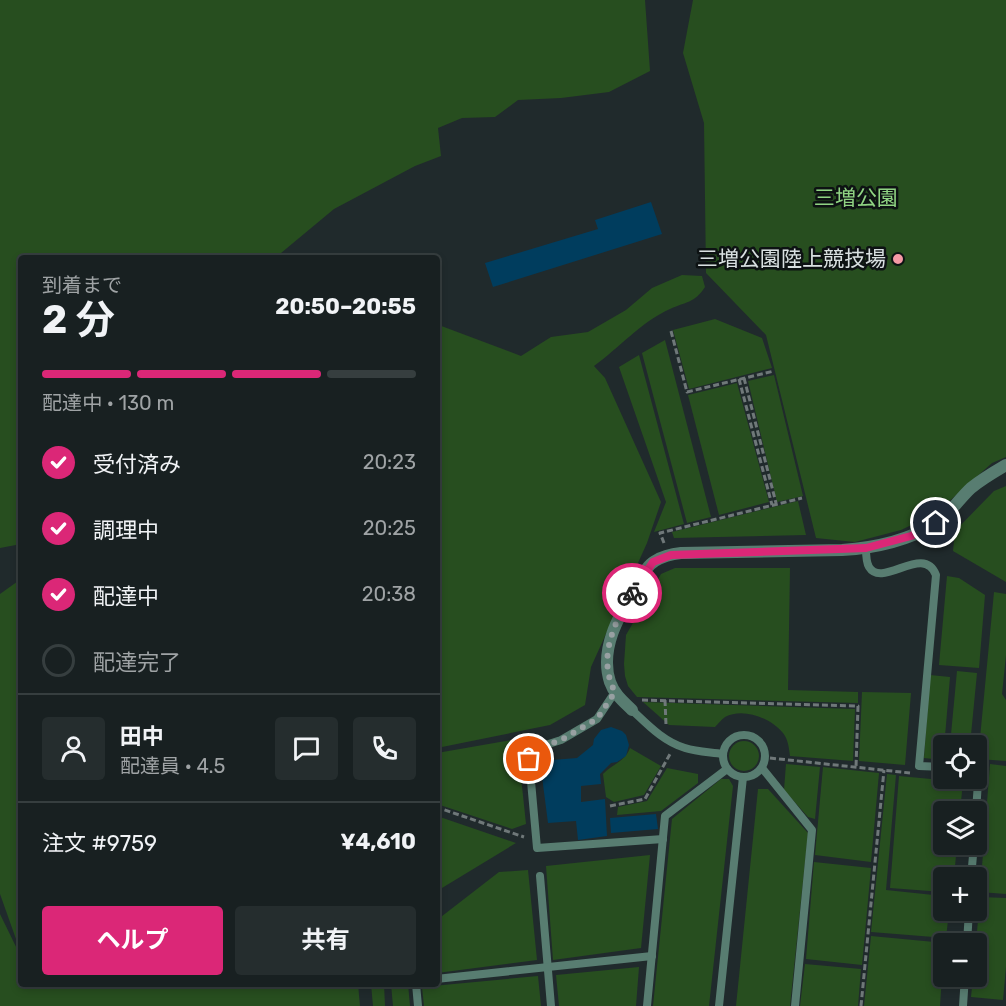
<!DOCTYPE html>
<html lang="ja">
<meta charset="utf-8">
<style>
:root{--surface:#182021;--page:#252d2e;--text:#f1f3f6;--muted:#9fa3a5;--line:#363e3f;--accent:#db2777}
body{margin:0;font-family:Rubik,"Noto Sans JP",sans-serif;background:var(--page);color:var(--text);height:100vh;display:flex;flex-direction:column;font-size:22px;white-space:nowrap}
*{box-sizing:border-box;margin:0}
p{font-size:20px;color:var(--muted)}
.icon{flex:none;width:33px;height:33px;fill:none;stroke:currentColor;stroke-width:2;stroke-linecap:round;stroke-linejoin:round}
.map{position:relative;flex:1;overflow:hidden}
.panel{position:absolute;left:18px;top:255px;width:422px;height:732px;display:flex;flex-direction:column;background:var(--surface);border-radius:6px;box-shadow:0 3px 9px #0003,0 0 0 2px var(--line)}
.panel>*{flex:none}
.controls{position:absolute;left:933px;top:735px;display:grid;gap:12px}
.controls a{display:grid;place-items:center;width:54px;height:54px;border-radius:6px;background:var(--surface);box-shadow:0 3px 9px #0003,0 0 0 2px var(--line);font-size:30px}
.pin{position:absolute;display:grid;place-items:center;width:51px;height:51px;color:#fff;margin:-26px;border:3px solid #fff;border-radius:50%;box-shadow:0 2px 6px #0007}
.courier{position:absolute;display:grid;place-items:center;width:60px;height:60px;margin:-30px;border:4px solid #db2777;border-radius:50%;background:#fff;color:#222;box-shadow:0 2px 8px #0007}
.headline em{font-style:normal;font-weight:700}
.headline div{display:flex;flex-direction:column-reverse}
.headline{display:flex;align-items:center;justify-content:space-between;height:102px;padding:0 24px}
h1{font-size:39px;font-weight:700;line-height:45px}
.bar{display:grid;grid-template-columns:repeat(4,1fr);gap:9px 6px;align-content:center;height:72px;padding:0 24px}
.bar i{height:8px;border-radius:4px;background:var(--line)}
.bar .on{background:var(--accent)}
.bar p{grid-column:span 4}
.line{display:flex;align-items:center;gap:15px;padding:0 24px;border-top:2px solid var(--line)}
.line div{flex:1}
.round{display:grid;place-items:center;flex:none;width:63px;height:63px;border-radius:6px;background:var(--page)}
ol{padding:0 24px;list-style:none}
li{display:flex;align-items:center;gap:18px;height:66px}
li p{margin-inline-start:auto}
li .icon{padding:6px;border-radius:50%;background:var(--accent);color:#fff;stroke-width:4}
li:last-child{color:var(--muted)}
li i{width:33px;height:33px;border:3px solid var(--line);border-radius:50%}
.action{display:flex;gap:12px;margin-top:auto;padding:12px 24px}
.action a{flex:1;height:69px;border-radius:6px;background:var(--accent);color:#fff;font-size:24px;font-weight:700;line-height:69px;text-align:center}
.action a+a{background:var(--page);color:var(--text)}
.map>svg:first-child{display:block}
</style>
<div class="map">
<svg width="1006" height="1006" viewBox="0 0 1006 1006">
<rect width="100%" height="100%" fill="#202a2c"/>
<g fill="#274e1f">
<polygon points="0,0 645,0 650,71 609,92 561,98 518,100 495,117 462,118 438,128 441,156 415,166 334,209 275,258 21,258 21,544 0,548"/>
<polygon points="693,0 1006,0 1006,457 992,463 945,505 924,519 901,530 855,542 816,538 766,335 706,273 704,123 683,53"/>
<path d="M 682,275 L 702,276 L 705,287 C 695,303 685,302 670,309 C 641,322 619,348 594,366 L 605,378 L 661,502 L 647,543 L 591,667 L 585,705 L 550,725 L 437,748 L 436,324 L 521,356 L 551,337 L 588,332 L 626,310 L 652,288 Z"/>
<polygon points="715,319 762,338 772,368 689,389 673,330"/>
<polygon points="665,340 711,517 687,523 642,353"/>
<polygon points="639,355 684,524 654,532 666,502 619,367"/>
<polygon points="774,375 803,496 777,502 748,381"/>
<polygon points="737,383 769,502 719,515 688,395"/>
<polygon points="1006,486 1006,582 953,551 955,531 994,491"/>
<polygon points="798,501 806,535 674,538 672,532"/>
<polygon points="675,568 790,568 788,690 858,692 858,703 637,697 628,686 625,676 624,664 626,635 661,574"/>
<polygon points="947,576 959,578 985,595 979,668 939,665"/>
<polygon points="21,579 21,953 0,894 0,594"/>
<polygon points="994,592 1006,594 1006,655 1002,694 1006,700 1006,761 978,759"/>
<polygon points="957,671 977,673 970,745 950,745"/>
<polygon points="930,675 950,677 943,760 924,758"/>
<polygon points="862,692 911,693 905,765 859,761"/>
<path d="M 643,702 L 855,709 L 853,761 L 790,756 C 789,748 788,739 783,733 C 771,718 743,707 725,717 C 722,719 718,724 715,727 L 669,725 Z"/>
<polygon points="517,739 526,824 512,829 437,804 437,753"/>
<circle cx="744" cy="756" r="15"/>
<path d="M 630,748 L 661,766 L 644,795 L 614,802 L 606,797 L 603,774 C 612,764 625,762 630,748 Z"/>
<polygon points="786,764 820,767 815,819 808,817 784,790"/>
<polygon points="990,764 1006,766 1006,894 980,892"/>
<polygon points="823,767 879,773 871,862 815,855"/>
<polygon points="667,768 698,774 698,783 661,811 617,815 618,807 647,801"/>
<polygon points="887,774 896,775 886,890 943,896 944,910 949,911 946,938 871,932"/>
<polygon points="899,776 963,782 960,811 944,812 944,844 957,845 954,877 944,878 943,892 890,888"/>
<polygon points="721,779 729,779 733,786 709,1006 653,1006 672,819"/>
<polygon points="758,789 768,789 808,833 790,1006 736,1006"/>
<polygon points="437,816 516,843 437,891"/>
<polygon points="650,855 641,948 553,960 546,866"/>
<polygon points="814,862 871,868 862,965 806,959"/>
<polygon points="528,870 537,960 437,973 437,920 499,872"/>
<polygon points="980,897 1006,898 1006,967 1003,1000 971,997 973,977 976,976 976,943"/>
<polygon points="0,914 21,957 21,984 358,984 360,1006 0,1006"/>
<polygon points="871,936 945,943 944,944 940,1006 864,1006"/>
<polygon points="805,964 861,969 858,1006 800,1006"/>
<polygon points="639,967 636,1006 559,1006 556,975"/>
<polygon points="538,976 541,1006 424,1006 422,987"/>
<polygon points="371,984 384,984 385,1006 373,1006"/>
<polygon points="391,984 408,984 410,1006 393,1006"/>
</g>
<g fill="#003d5e">
<polygon points="651,202 662,234 493,287 485,263 598,229 595,220"/>
<polygon points="611,727 622,731 626,735 629,745 626,756 617,762 611,763 600,774 601,784 581,786 581,802 605,799 607,836 578,840 576,821 548,823 540,761 577,758 593,745 594,739 601,730"/>
<polygon points="656,814 658,829 611,833 610,818"/>
</g>
<g fill="none" stroke-linecap="round" stroke-linejoin="round">
<g stroke="#6f7879" stroke-width="3" stroke-dasharray="6 3" stroke-linecap="butt">
<polyline points="671,331 687,392 774,371"/>
<polyline points="744,378 776,503"/>
<polyline points="739,379 772,505"/>
<polyline points="664,543 660,533 802,498"/>
<polyline points="642,700 858,706 856,767"/>
<polyline points="665,700 666,725"/>
<polyline points="770,758 910,773"/>
<polyline points="610,806 645,799 670,754"/>
<polyline points="436,807 524,837"/>
<polyline points="861,1006 884,770"/>
</g>
<g stroke="#587d71" stroke-width="8">
<path d="M 866,548 C 866,554 866,562 869,567 C 882,589 924,543 936,575 L 919,766 L 944,767"/>
<polyline points="615,692 597,719 561,740 533,749 529,759 537,848 663,839"/>
<path d="M 632,710 C 648,725 664,742 685,748 C 697,752 710,752 723,754"/>
<circle cx="744" cy="756" r="21"/>
<polyline points="762,768 812,830 795,1006"/>
<polyline points="976,812 978,782 976,776"/>
<polyline points="540,876 551,1006"/>
<polyline points="971,878 974,844"/>
<polyline points="967,944 969,910"/>
<polyline points="436,979 652,956"/>
<polyline points="416,984 418,1006"/>
<polyline points="647,1006 665,816 727,769"/>
<polyline points="719,1006 743,777"/>
<polyline points="963,1006 965,976"/>
</g>
<path stroke="#587d71" stroke-width="12" d="M 632,710 C 624,702 614,694 610,682 C 599,648 620,614 636,587 C 641,578 646,566 655,561 C 663,556 672,554 681,553 L 842,550 C 874,548 907,541 935,524 C 949,515 959,499 971,488 C 982,479 994,472 1006,465"/>
</g>
<g fill="none" stroke-linecap="round" stroke-linejoin="round">
<path stroke="#98a0a2" stroke-width="6" stroke-dasharray="0 10.8" d="M 529,759 L 533,750 L 561,740 L 597,719 L 615,692 C 597,658 614,623 632,593"/>
<polyline stroke="#db2777" stroke-width="8" points="632,593 653,562 671,555 866,548 911,536 936,523"/>
</g>
<circle fill="#f49aa5" stroke="#0d1213" stroke-width="2" cx="898" cy="259" r="6"/>
<g text-anchor="middle" stroke-width="5" stroke-linejoin="round" paint-order="stroke">
<g font-size="21" fill="#90d483" stroke="#0d1213">
<text x="856" y="205">三増公園</text>
</g>
<g font-size="21" fill="#d9e0e1" stroke="#0d1213" text-anchor="end">
<text x="886" y="266">三増公園陸上競技場</text>
</g>
</g>
</svg>
<div class="controls">
<a><svg class="icon" aria-label="locate" viewBox="0 0 24 24"><circle cx="12" cy="12" r="6"/><path d="M12 2v4M12 18v4M2 12h4M18 12h4"/></svg></a>
<a><svg class="icon" aria-label="layers" viewBox="0 0 24 24"><path d="M12 4l9 5-9 5-9-5zM3 14l9 5 9-5"/></svg></a>
<a>+</a>
<a>−</a>
</div>
<div class="pin" style="left:529px;top:759px;background:#ea580c"><svg class="icon" aria-label="bag" viewBox="0 0 24 24"><path d="M5 8h14l-1 12H6zM9 8a3 3 0 0 1 6 0"/></svg></div>
<div class="pin" style="left:936px;top:523px;background:#1f2937"><svg class="icon" aria-label="home" viewBox="0 0 24 24"><path d="M3 11l9-7 9 7M6 9v11h12V9"/></svg></div>
<div class="courier" style="left:632px;top:593px"><svg class="icon" aria-label="bike" viewBox="0 0 24 24"><circle cx="6" cy="16" r="4"/><circle cx="18" cy="16" r="4"/><path d="M6 16l4-8h5l3 8M10 8l3 8H6M13 5h3"/></svg></div>
<section class="panel">
<div class="headline"><div><h1>2 分</h1><p>到着まで</p></div><em>20:50–20:55</em></div>
<div class="bar"><i class="on"></i><i class="on"></i><i class="on"></i><i></i><p>配達中 · 130 m</p></div>
<ol>
<li><svg class="icon" aria-label="check" viewBox="0 0 24 24"><path d="M5 12l5 5 9-10"/></svg>受付済み<p>20:23</p></li>
<li><svg class="icon" aria-label="check" viewBox="0 0 24 24"><path d="M5 12l5 5 9-10"/></svg>調理中<p>20:25</p></li>
<li><svg class="icon" aria-label="check" viewBox="0 0 24 24"><path d="M5 12l5 5 9-10"/></svg>配達中<p>20:38</p></li>
<li><i></i>配達完了</li>
</ol>
<div class="line" style="height:108px"><a class="round"><svg class="icon" aria-label="person" viewBox="0 0 24 24"><circle cx="12" cy="8" r="4"/><path d="M4 21q1-7 8-7t8 7"/></svg></a><div><b>田中</b><p>配達員 · 4.5</p></div><a class="round"><svg class="icon" aria-label="chat" viewBox="0 0 24 24"><path d="M4 5h16v11H9l-5 4z"/></svg></a><a class="round"><svg class="icon" aria-label="phone" viewBox="0 0 24 24"><path d="M5 4h4l2 5-3 2q2 4 5 5l2-3 5 2v4C11 20 4 13 5 4z"/></svg></a></div>
<div class="line" style="height:78px"><div>注文 #9759</div><b>¥4,610</b></div>
<div class="action"><a>ヘルプ</a><a>共有</a></div>
</section>
</div>
